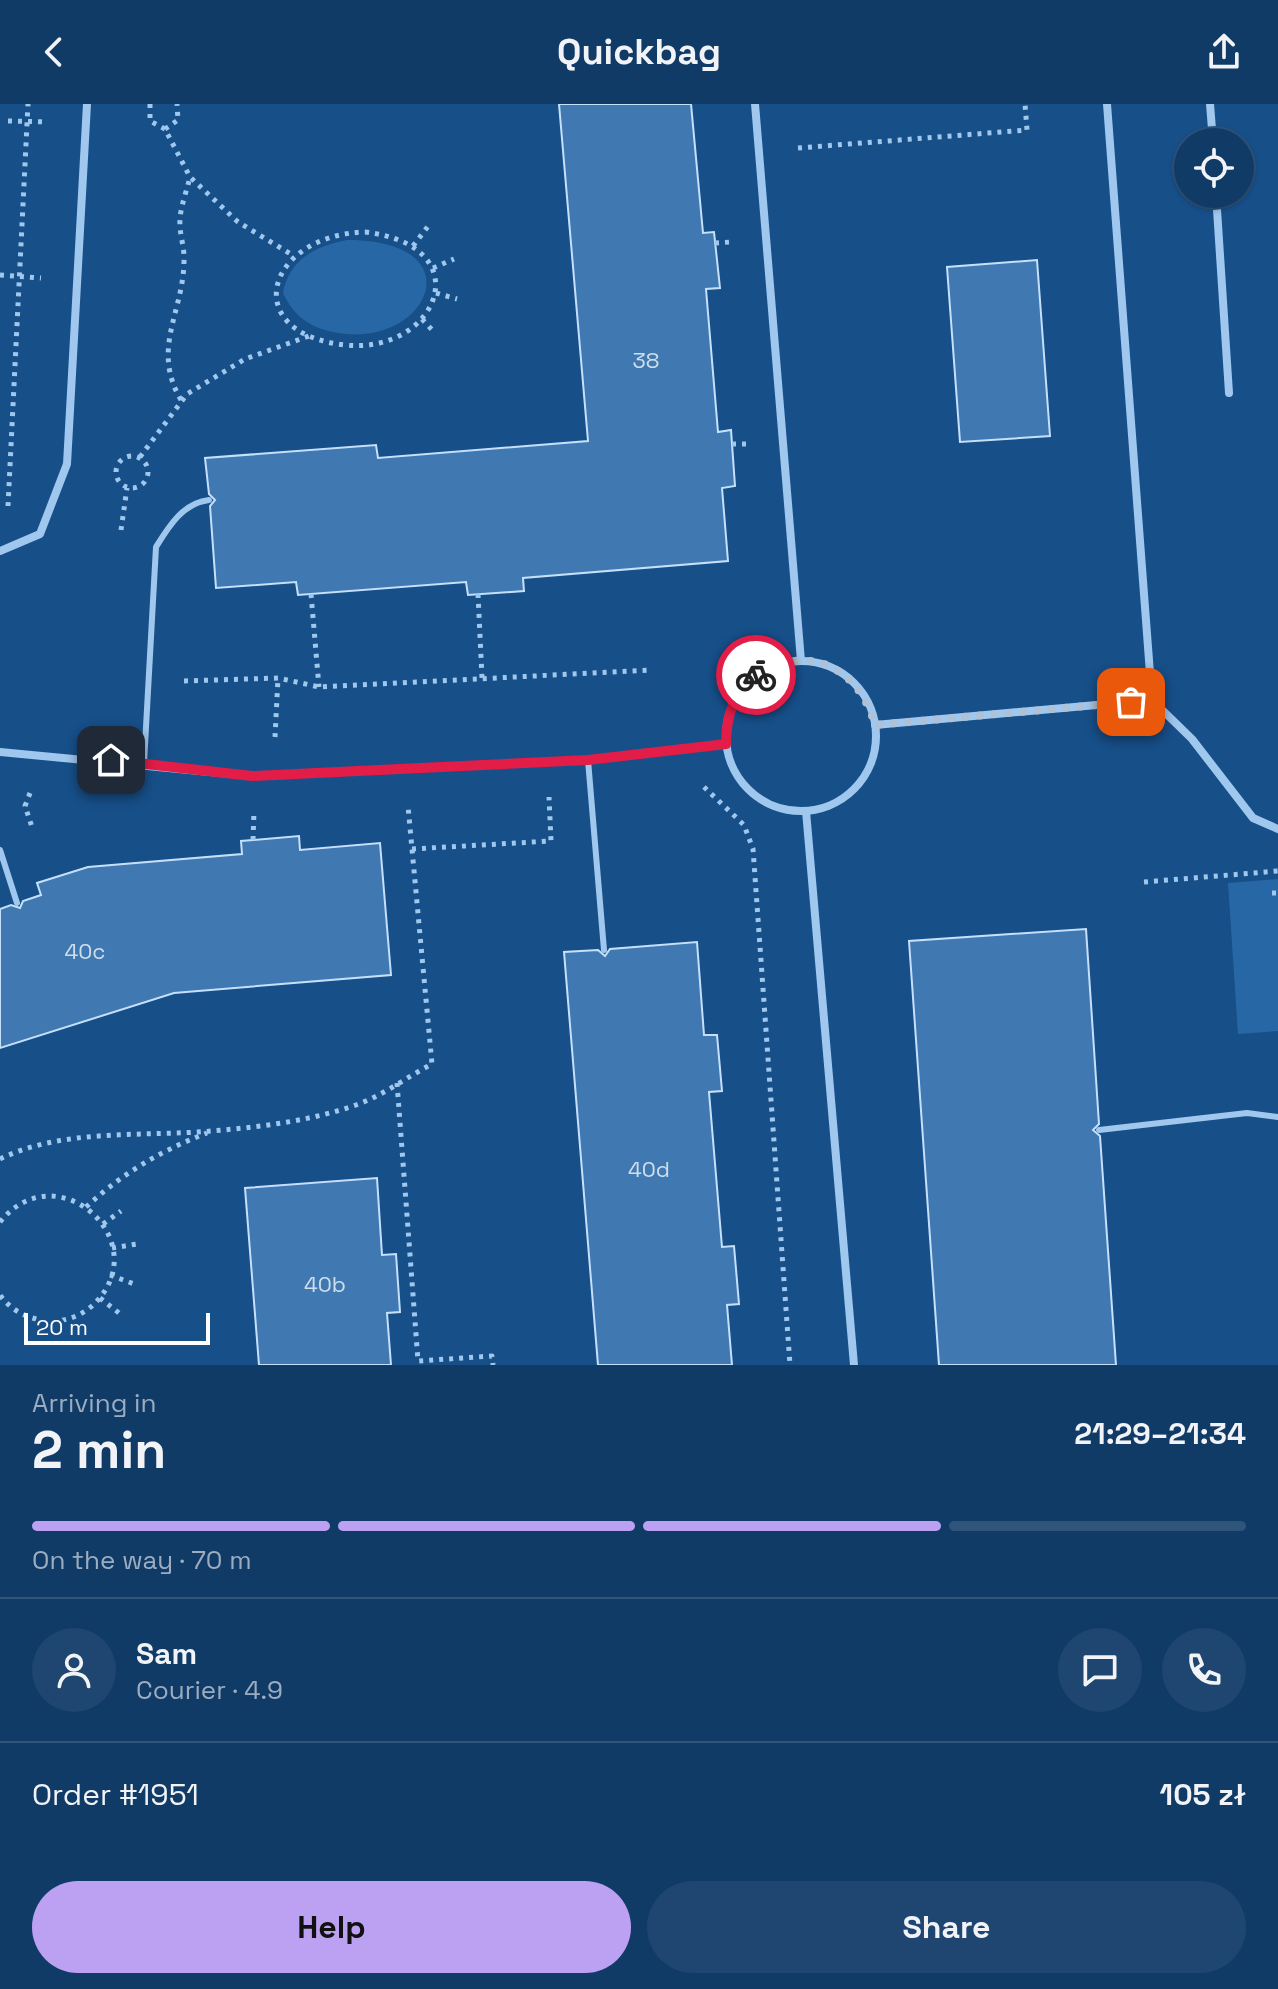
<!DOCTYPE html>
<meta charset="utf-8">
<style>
:root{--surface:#113b67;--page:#1e4670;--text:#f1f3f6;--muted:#9cadc0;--line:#30557b;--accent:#bca0f2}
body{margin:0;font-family:"Space Grotesk",sans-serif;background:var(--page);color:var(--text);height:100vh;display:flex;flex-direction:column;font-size:30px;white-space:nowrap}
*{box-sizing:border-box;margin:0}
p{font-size:26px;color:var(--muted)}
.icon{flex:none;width:44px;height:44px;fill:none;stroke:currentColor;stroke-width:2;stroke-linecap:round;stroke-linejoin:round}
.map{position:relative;height:1261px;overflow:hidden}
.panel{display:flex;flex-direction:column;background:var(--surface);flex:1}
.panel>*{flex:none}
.tools{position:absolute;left:1174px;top:24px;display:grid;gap:16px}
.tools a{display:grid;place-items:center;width:80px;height:80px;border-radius:50%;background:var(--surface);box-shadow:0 2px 6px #0004,0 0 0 2px var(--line);font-size:40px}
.scale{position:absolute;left:24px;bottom:20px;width:186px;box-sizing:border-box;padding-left:8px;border:4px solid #fff;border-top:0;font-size:22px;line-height:28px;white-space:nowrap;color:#fff;-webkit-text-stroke:6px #174f89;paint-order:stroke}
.pin{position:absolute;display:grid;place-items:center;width:68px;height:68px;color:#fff;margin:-34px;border-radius:16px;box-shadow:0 4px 12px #0006}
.courier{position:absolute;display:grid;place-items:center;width:80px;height:80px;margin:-40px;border:6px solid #e11d48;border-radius:50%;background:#fff;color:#222;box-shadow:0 2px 10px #0007}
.headline em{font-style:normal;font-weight:700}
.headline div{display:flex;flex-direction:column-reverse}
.headline{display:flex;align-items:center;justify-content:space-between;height:136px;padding:0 32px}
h1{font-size:52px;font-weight:700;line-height:60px}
.bar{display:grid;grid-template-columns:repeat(4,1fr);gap:12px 8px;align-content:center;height:96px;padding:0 32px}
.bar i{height:10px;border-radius:6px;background:var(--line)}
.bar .current{background:var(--accent)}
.bar p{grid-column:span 4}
.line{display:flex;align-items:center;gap:20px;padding:0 32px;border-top:2px solid var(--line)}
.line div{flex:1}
.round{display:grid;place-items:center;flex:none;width:84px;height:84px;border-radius:42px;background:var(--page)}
.cta{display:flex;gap:16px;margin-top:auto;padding:16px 32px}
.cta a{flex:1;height:92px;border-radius:48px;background:var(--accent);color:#111;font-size:32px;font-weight:700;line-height:92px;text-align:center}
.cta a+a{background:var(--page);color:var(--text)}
header{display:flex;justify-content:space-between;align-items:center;height:104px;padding:0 32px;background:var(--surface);font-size:36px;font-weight:700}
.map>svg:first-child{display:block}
</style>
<header><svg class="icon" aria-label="back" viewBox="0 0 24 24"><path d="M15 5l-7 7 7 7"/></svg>Quickbag<svg class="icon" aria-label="share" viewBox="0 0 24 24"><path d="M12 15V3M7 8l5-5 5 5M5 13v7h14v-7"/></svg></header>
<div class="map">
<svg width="1278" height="1261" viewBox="0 0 1278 1261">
<rect width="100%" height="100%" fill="#174f89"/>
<g fill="#2767a6">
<path d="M 347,136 C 479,136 427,248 333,228 C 309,223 293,211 283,189 C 289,155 316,142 347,136 Z"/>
<polygon points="1278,775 1278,927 1238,930 1228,779"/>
</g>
<g fill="#4079b2" stroke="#c5e0fa" stroke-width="2">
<polygon points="559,0 691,0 703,129 714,128 720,184 706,185 718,328 731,326 735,382 722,384 728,457 523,474 524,487 468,491 466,478 298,491 296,478 216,484 210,402 215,396 209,390 205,354 376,341 378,354 588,337"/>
<polygon points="1037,156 1050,332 960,338 947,163"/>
<polygon points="299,732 300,746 380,739 391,871 174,889 0,944 0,805 11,801 20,804 23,797 41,791 37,779 88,763 242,750 241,737"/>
<polygon points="1086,825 1099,1020 1093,1026 1100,1032 1116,1261 939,1261 909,837"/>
<polygon points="697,838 704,931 717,931 722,987 709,988 722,1143 734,1142 739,1200 727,1201 732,1261 598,1261 564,848 598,846 605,852 610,845"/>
<polygon points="377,1074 382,1151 396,1150 400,1208 387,1209 391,1261 259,1261 245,1084"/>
</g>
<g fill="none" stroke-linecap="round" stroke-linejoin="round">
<g stroke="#a0c7ee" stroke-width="5" stroke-dasharray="4 6" stroke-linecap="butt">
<polyline points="150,0 150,17 165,25 190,73 238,118 294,152"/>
<polyline points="8,17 48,18"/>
<polyline points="165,25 178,16 177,0"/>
<polyline points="798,44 1027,26 1025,0"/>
<path d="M 365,128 C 483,142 437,251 345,241 C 237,229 266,131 365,128 Z"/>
<polyline points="715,139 731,138"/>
<polyline points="413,142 429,121"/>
<polyline points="433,164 454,155"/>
<polyline points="0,171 41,174"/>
<polyline points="436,189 457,195"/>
<polyline points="422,215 435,229"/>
<path d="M 181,296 C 151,245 183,209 184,158 C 185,144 179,130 180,115 C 181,101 187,86 190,73"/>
<polyline points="732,340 746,340"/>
<circle cx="132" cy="368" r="16"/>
<polyline points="140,353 187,290 245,255 309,232"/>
<polyline points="8,402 28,0"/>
<polyline points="121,426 127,384"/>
<polyline points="311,490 319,583"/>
<polyline points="478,490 482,574"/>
<polyline points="184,577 278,574 319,583 652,566"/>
<polyline points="275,633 278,574"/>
<polyline points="704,683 744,721 753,745 790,1261"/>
<polyline points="30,689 25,702 33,726"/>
<polyline points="253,736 254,707"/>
<polyline points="412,745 551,737 549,693"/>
<polyline points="1144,778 1278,767"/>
<polyline points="1272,789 1278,789"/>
<polyline points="397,979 418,1257 492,1252 493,1261"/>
<path d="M 0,1055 C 63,1024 144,1033 212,1027 C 260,1023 310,1017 356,1001 C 382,992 407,973 432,960 L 408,702"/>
<path d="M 86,1103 C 123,1069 160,1047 207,1029"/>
<path d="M 0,1118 C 56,1048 154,1135 97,1197 C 86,1209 70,1217 53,1217 C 32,1217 12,1208 0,1191"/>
<polyline points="103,1120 121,1107"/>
<polyline points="112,1144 137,1140"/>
<polyline points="110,1171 134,1180"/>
<polyline points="100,1194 119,1209"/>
</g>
<g stroke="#a0c7ee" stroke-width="6">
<polyline points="588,656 604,846"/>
<path d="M 144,659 L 156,443 C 169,422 183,399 209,396"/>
<polyline points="0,746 17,799"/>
<polyline points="1099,1026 1247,1009 1278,1013"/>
</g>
<g stroke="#a0c7ee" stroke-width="8">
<polyline points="755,0 801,557"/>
<polyline points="1107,0 1152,596 1192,635 1253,714 1278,725"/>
<polyline points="1210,0 1213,38"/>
<polyline points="1216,90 1229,289"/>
<polyline points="0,447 40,430 67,360 87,0"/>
<circle cx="801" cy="632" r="75"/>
<polyline points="875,621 1152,596"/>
<polyline points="0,648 252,672 588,656 726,640"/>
<polyline points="806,707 854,1261"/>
</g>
</g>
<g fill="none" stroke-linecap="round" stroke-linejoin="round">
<path stroke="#aec1d6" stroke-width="8" stroke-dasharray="0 14.4" d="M 756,571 C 809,538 859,564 875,621 L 1131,598"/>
<path stroke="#e11d48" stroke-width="10" d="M 111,656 L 252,672 L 588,656 L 726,640 C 726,611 734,590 756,571"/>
</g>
<g text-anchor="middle" stroke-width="6" stroke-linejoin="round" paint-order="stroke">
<g font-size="22" fill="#cfdeec">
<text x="646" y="264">38</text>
<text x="85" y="855">40c</text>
<text x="649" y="1073">40d</text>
<text x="325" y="1188">40b</text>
</g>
</g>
</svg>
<div class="tools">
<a><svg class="icon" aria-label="locate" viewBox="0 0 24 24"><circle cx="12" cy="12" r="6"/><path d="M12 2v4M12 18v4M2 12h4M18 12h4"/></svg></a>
</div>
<div class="scale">20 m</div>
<div class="pin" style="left:1131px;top:598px;background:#ea580c"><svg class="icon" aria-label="bag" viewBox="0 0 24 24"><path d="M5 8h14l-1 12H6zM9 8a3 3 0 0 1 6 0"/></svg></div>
<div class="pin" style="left:111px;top:656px;background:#1f2937"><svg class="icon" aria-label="home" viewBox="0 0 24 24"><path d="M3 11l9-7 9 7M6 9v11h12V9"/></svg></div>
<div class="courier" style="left:756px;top:571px"><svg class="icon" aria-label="bike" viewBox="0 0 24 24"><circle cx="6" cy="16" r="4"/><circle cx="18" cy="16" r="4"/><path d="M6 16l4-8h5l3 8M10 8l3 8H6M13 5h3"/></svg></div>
</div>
<section class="panel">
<div class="headline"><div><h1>2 min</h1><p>Arriving in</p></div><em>21:29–21:34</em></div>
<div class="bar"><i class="current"></i><i class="current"></i><i class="current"></i><i></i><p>On the way · 70 m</p></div>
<div class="line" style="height:144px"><a class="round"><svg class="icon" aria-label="person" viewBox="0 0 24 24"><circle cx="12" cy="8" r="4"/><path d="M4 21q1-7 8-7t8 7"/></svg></a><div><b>Sam</b><p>Courier · 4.9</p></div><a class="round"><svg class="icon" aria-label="chat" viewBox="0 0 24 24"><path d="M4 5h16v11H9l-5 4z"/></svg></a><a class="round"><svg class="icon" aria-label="phone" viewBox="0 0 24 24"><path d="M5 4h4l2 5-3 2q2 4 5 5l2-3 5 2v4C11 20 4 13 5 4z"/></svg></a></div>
<div class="line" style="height:104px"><div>Order #1951</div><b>105 zł</b></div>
<div class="cta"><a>Help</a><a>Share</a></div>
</section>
